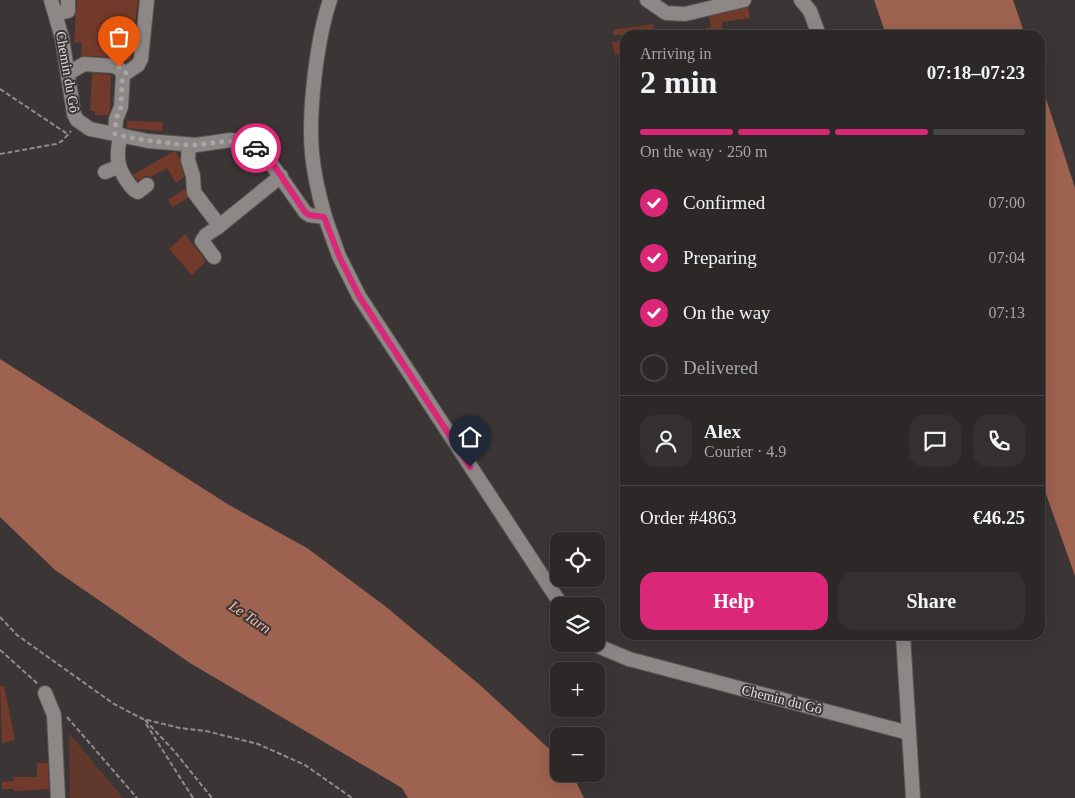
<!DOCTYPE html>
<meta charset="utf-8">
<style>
:root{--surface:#2c2828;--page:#343030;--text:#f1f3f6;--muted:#a6a6a8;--line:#484445;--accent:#db2777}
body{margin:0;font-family:Georgia,serif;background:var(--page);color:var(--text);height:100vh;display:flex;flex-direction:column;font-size:19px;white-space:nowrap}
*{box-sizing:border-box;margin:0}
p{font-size:16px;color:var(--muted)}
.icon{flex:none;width:28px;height:28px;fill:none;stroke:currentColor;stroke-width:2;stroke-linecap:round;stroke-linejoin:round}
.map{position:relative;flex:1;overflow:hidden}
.sheet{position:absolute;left:620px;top:30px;width:425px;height:610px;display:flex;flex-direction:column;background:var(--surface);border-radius:15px;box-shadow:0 5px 20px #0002,0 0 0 1px var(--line)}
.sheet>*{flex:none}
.controls{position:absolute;left:550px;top:532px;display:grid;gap:10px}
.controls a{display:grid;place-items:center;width:55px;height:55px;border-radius:10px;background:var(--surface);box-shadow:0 5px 20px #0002,0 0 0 1px var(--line);font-size:25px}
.pin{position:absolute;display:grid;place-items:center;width:42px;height:42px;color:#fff;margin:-51px -21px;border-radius:50% 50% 50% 0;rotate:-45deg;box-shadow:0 0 5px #0007}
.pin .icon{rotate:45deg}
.courier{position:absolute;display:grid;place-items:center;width:50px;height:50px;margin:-25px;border:4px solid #db2777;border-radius:50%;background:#fff;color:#222;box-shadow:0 1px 6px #0007}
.summary em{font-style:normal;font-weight:700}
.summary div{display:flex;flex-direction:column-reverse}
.summary{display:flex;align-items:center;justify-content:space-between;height:85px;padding:0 20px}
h1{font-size:32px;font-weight:700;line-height:38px}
.bar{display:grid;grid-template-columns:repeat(4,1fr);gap:8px 5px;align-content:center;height:60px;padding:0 20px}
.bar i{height:6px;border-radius:4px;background:var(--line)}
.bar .selected{background:var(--accent)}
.bar p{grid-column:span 4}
.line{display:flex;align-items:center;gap:12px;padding:0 20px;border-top:1px solid var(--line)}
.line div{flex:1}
.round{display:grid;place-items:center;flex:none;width:52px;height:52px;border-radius:15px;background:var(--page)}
ol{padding:0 20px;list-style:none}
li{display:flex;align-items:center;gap:15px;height:55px}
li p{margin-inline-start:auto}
li .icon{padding:5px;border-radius:50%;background:var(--accent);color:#fff;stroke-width:4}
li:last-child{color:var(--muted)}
li i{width:28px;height:28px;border:2px solid var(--line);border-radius:50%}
.button{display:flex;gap:10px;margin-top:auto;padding:10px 20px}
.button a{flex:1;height:58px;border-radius:15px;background:var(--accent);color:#fff;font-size:20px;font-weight:700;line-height:58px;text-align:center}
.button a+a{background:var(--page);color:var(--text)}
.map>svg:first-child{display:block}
</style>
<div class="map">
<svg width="1075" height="798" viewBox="0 0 1075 798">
<rect width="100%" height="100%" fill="#3b3635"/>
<polygon fill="#60382c" points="69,733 123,798 70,798"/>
<g fill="#9e6250">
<polygon points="874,0 1013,0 1025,35 886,35"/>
<polygon points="1040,80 1075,188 1075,576 1040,477"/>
<polygon points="0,359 229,505 307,548 385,606 480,685 559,758 559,774 572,774 584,798 408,798 402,788 190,663 55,570 0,517"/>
</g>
<g fill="#723a2a">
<polygon points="77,0 138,0 131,59 123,61 115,57 81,56 82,43 74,42"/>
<polygon points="748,7 750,18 722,22 723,35 707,35 706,28 711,27 709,17"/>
<polygon points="653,24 654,33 613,35 613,30"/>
<polygon points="625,40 625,53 615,55 612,42"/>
<polygon points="92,73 111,75 110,110 108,115 95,115 95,111 90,111"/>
<polygon points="127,121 163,122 162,131 127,128"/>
<polygon points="172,152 176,152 179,158 184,177 176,183 167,168 151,177 145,176 138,181 133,175"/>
<polygon points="185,189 188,198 173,207 168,200"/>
<polygon points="185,234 206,261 192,275 169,249"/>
<polygon points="0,686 4,686 15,740 2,743"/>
<polygon points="37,763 48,763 49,789 14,791 14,789 2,789 2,782 14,781 13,777 37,777"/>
</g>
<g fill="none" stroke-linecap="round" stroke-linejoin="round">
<g stroke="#585553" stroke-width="16">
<g id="minor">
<polyline points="51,0 62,38 74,114 77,120 90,129 148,141 196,145 231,140 247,143 265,155 305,212 309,215 325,217 339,256 359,296 562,606"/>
<polyline points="647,0 666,13 685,14 744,0"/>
<polyline points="801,0 810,11 819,35"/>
<polyline points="56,14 68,11 68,0"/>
<polyline points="69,73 84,64 114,66 126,73"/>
<polyline points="115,134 116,119 121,107 123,75 138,65 141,59 147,0"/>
<path d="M 121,135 C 116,153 116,166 127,181 C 130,185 132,190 138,192 L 147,185"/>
<polyline points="189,145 188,160 193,176 194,192 218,224 218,227 206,235 202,241 214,257"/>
<polyline points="105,172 118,167"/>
<path d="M 325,217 C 319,196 314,175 312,153 C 308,112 317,39 330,0"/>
<polyline points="218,227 281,176"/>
<polyline points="903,635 909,733"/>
<polyline points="593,644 629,659 909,733 913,798"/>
<polyline points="45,693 54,715 58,798"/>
</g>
</g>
<g stroke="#908c8b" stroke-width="2" stroke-dasharray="5 2.5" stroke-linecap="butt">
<polyline points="0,89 69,135"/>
<polyline points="0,154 56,144 62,141 71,131"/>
<polyline points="0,617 17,635 114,704 143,719 180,728 206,731 258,744 305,765 352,798"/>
<polyline points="0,650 38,684"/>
<polyline points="67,717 137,798"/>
<polyline points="145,720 175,752 212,798"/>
<polyline points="146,724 193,798"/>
</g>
<use href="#minor" stroke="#8d8786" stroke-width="14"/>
</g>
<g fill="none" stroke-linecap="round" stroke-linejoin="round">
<path stroke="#a9a5a4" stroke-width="5" stroke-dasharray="0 9" d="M 119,67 L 126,73 L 122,81 L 121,107 L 116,119 L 115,134 C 139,140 163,143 188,145 C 211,146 234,134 256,148"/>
<polyline stroke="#db2777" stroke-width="6" points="256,148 273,164 305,212 309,215 324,217 339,256 359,296 470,467"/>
</g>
<g text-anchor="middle" stroke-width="4" stroke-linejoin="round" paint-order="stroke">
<g font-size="14" fill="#e4e1e0" stroke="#3b3635">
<text transform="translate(68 72) rotate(80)" y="5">Chemin du Gô</text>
<text transform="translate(782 699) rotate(14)" y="5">Chemin du Gô</text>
</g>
<g font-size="15" font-style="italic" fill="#f4bcac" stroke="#3b3635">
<text transform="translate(250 617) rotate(34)" y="5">Le Tarn</text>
</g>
</g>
</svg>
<div class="controls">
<a><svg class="icon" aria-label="locate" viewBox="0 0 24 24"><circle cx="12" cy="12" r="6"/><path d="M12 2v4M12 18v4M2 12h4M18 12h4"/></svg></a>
<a><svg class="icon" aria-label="layers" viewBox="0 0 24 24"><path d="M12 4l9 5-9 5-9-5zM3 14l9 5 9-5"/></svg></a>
<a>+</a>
<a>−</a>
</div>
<div class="pin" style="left:119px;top:67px;background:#ea580c"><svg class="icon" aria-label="bag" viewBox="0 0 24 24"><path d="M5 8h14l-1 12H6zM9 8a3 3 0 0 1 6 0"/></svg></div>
<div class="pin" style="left:470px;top:467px;background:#1f2937"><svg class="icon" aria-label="home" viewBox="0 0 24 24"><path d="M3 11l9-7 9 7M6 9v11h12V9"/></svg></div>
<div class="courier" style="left:256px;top:148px"><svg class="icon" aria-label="car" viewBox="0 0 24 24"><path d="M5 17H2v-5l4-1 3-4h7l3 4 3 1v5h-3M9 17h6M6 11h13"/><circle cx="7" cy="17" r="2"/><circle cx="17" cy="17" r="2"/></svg></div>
<section class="sheet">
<div class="summary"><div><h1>2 min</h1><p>Arriving in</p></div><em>07:18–07:23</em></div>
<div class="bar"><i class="selected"></i><i class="selected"></i><i class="selected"></i><i></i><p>On the way · 250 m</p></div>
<ol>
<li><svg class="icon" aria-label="check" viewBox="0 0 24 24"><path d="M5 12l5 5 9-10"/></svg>Confirmed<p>07:00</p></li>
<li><svg class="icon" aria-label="check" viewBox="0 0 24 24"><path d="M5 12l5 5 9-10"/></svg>Preparing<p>07:04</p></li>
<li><svg class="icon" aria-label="check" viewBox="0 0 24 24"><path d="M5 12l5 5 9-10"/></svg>On the way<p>07:13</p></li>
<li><i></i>Delivered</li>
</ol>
<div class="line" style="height:90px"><a class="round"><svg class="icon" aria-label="person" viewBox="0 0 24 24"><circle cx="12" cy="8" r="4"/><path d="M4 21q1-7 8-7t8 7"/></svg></a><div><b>Alex</b><p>Courier · 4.9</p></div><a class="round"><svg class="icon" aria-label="chat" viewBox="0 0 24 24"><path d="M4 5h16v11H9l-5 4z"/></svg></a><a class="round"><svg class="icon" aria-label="phone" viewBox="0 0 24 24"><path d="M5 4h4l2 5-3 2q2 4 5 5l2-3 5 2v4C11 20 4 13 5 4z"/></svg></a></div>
<div class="line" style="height:65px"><div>Order #4863</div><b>€46.25</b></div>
<div class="button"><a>Help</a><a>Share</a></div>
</section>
</div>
